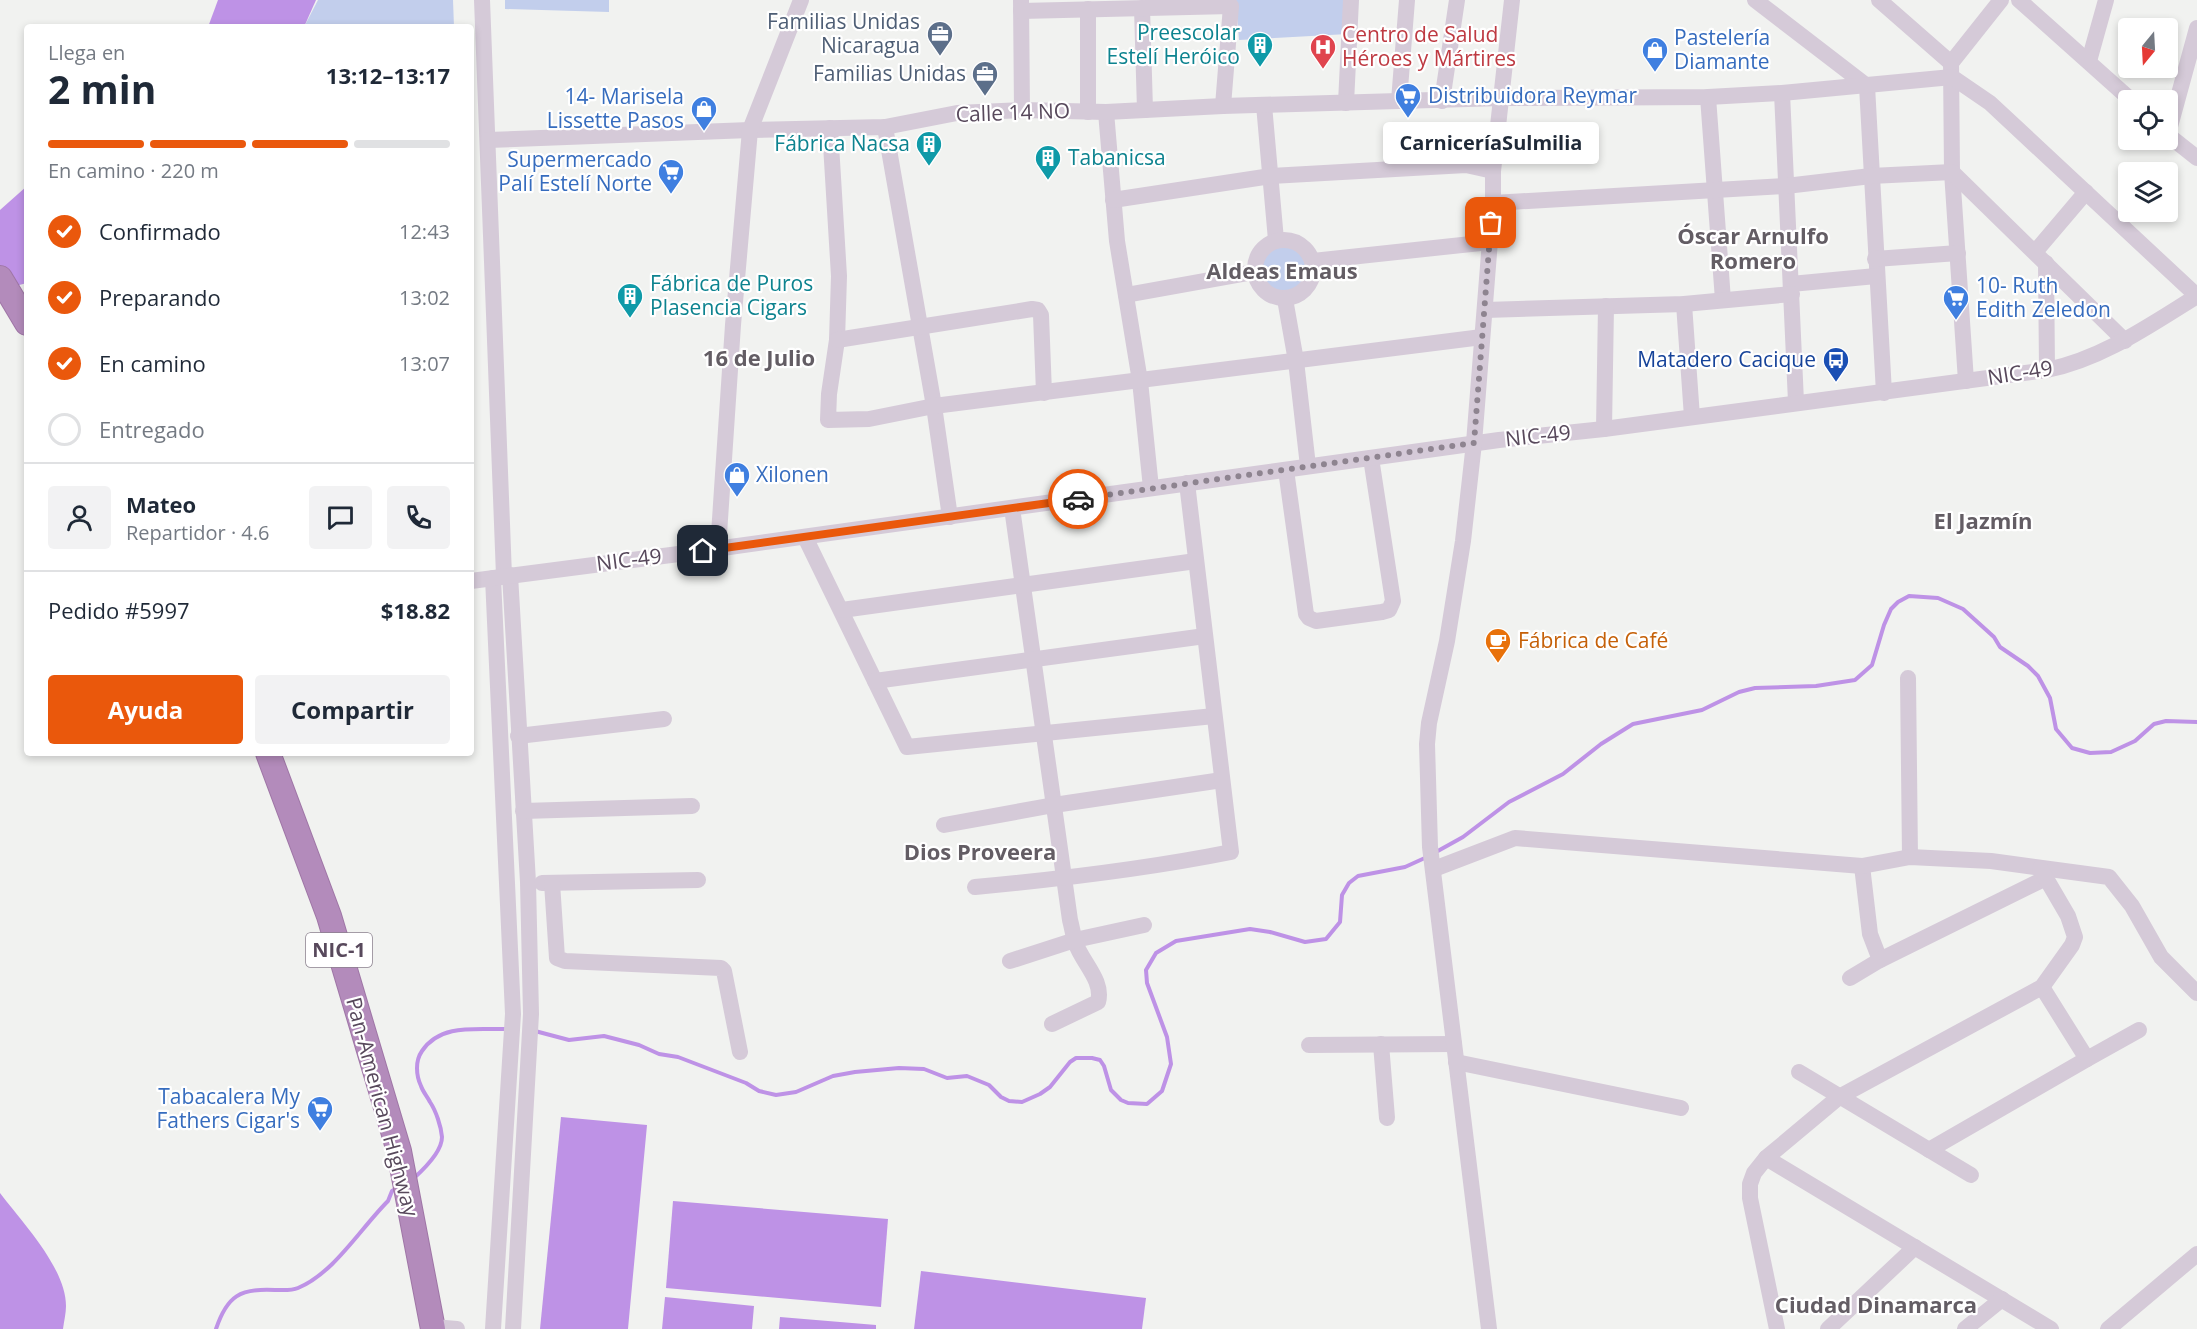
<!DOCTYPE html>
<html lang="es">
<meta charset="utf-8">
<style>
:root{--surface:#fff;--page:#f2f2f3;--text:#1f2937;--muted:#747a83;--line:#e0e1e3;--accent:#ea580c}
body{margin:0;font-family:"Open Sans",sans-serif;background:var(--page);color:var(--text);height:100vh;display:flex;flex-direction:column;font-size:22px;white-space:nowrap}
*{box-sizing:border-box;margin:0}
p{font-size:20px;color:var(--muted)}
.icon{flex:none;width:33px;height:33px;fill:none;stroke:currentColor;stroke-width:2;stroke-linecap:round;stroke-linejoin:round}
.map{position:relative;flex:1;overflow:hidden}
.panel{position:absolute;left:24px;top:24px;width:450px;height:732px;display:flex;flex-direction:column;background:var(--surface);border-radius:6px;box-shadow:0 3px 9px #0003}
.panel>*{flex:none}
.needle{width:39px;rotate:198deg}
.buttons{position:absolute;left:2118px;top:18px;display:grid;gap:12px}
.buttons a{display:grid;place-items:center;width:60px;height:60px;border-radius:6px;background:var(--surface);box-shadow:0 3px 9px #0003;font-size:30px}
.pin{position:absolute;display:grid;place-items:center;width:51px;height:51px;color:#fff;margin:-26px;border-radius:12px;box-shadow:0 3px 9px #0006}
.courier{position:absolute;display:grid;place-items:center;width:60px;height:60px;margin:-30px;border:4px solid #ea580c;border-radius:50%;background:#fff;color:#222;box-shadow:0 2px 8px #0007}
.bubble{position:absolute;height:42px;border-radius:6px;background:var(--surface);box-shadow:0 3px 9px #0003;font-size:20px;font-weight:700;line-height:42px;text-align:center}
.overview em{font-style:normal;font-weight:700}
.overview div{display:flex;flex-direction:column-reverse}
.overview{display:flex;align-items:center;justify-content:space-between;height:102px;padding:0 24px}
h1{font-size:39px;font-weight:700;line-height:45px}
.bar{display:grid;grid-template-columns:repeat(4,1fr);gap:9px 6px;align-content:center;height:72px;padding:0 24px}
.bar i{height:8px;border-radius:4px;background:var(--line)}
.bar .active{background:var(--accent)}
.bar p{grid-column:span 4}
.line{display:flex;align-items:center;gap:15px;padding:0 24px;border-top:2px solid var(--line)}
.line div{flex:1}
.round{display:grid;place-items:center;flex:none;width:63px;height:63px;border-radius:6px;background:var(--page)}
ol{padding:0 24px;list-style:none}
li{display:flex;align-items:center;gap:18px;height:66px}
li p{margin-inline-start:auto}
li .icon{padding:6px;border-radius:50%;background:var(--accent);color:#fff;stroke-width:4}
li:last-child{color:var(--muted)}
li i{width:33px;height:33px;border:3px solid var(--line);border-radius:50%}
.button{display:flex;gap:12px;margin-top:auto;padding:12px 24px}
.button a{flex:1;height:69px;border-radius:6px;background:var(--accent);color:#fff;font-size:24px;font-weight:700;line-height:69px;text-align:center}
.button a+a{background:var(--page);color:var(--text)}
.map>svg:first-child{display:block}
</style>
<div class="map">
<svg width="2197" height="1329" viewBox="0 0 2197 1329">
<rect width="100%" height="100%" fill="#f1f2f0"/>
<g fill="#c2ceec">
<polygon points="318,0 453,0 454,27 304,27"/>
<polygon points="505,0 609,0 609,12 505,9"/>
<polygon points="1236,0 1350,0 1348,34 1239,40"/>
<circle cx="1284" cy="268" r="23"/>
</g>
<g fill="#be92e6">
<polygon points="218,0 316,0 304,27 208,27"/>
<polygon points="27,186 27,283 0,290 0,210"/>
<polygon points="561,1117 647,1125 628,1329 540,1329"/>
<path d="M 0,1193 C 22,1222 66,1268 66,1306 C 66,1313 64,1321 63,1329 L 0,1329 Z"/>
<polygon points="673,1201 888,1219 881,1307 666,1288"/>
<polygon points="921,1271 1146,1298 1142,1329 914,1329"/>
<polygon points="665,1297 754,1306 752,1329 662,1329"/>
<polygon points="780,1317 876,1325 876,1329 779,1329"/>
</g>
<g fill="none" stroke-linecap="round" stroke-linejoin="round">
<g stroke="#be92e6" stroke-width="4">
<polyline points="1436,852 1463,837 1509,802 1563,774 1601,744 1633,724 1702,710 1739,692 1755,688 1816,686 1855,680 1872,665 1884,625 1891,609 1898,602 1909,596 1938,598 1963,609 1994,637 2000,647 2028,666 2038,676 2050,698 2056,729 2072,748 2090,753 2111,752 2135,741 2154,724 2166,721 2197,722"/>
<polyline points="535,1031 569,1040 604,1036 639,1045 659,1054 678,1057 746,1083 759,1091 776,1095 796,1092 833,1076 855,1072 899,1068 924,1069 947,1078 967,1076 989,1085 1001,1097 1009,1101 1022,1102 1040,1094 1050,1087 1070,1062 1076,1058 1092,1058 1100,1060 1104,1066 1111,1090 1121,1100 1128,1103 1147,1104 1162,1091 1171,1064 1167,1037 1147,983 1146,970 1156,953 1176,941 1250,929 1270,932 1305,942 1326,939 1340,922 1342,895 1349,883 1358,876 1405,867 1427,857"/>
<path d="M 414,1178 C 424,1169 442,1151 442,1137 C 441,1126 436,1111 430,1102 C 427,1096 423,1092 421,1086 C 416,1075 415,1061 422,1051 C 441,1023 477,1030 507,1029"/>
<path d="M 216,1329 C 227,1296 240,1288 275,1290 C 282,1290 291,1291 298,1288 C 334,1273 360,1229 388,1201 L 392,1191 L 397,1188"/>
</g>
<g stroke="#9f76a6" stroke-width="26">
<g id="highway">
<polyline points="0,278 27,323"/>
<polyline points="268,753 329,916 399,1151 433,1329"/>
</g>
</g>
<g stroke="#d5cad8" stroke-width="16">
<polyline points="482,0 504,576"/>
<polyline points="1021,0 1022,110"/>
<polyline points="1755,0 1867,86 1884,393"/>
<polyline points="1879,0 1951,63 1952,172 1966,381"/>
<polyline points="2019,0 2131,100"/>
<polyline points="1142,8 1145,110"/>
<polyline points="1088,9 1088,112"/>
<polyline points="1021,11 1231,6 1223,106"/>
<polyline points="2089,61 2106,0"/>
<polyline points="1951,63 2001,0"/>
<polyline points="1782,93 1796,402"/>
<polyline points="1708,97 1723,300"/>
<polyline points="1399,101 1407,0"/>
<polyline points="1442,101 1457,0"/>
<polyline points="1346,103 1351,0"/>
<polyline points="1264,105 1276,240"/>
<polyline points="1106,112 1117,241 1140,381 1151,488"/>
<polyline points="885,127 934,406 950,517"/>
<polyline points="830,128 839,276 837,340 829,394 828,420 869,419 934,406 1482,337"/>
<polyline points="2168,134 2197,28"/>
<polyline points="2168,135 2197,158"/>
<polyline points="488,140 750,130 885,127 957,113 1022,110 1106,112 1223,106 1502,98 1708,97 1782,93 1952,77 1990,103 2197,296"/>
<polyline points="1113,200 1271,176 1466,165 1493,171"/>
<polyline points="1493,203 1786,186 1871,176 1952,172 2125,341"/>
<circle cx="1284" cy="269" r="29"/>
<polyline points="2035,252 2086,192"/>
<polyline points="1875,259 1958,253"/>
<polyline points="1313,261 1490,242"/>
<polyline points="2046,263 2047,370"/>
<polyline points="1791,284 1876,276"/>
<polyline points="1126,295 1254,272"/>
<polyline points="1285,299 1296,361 1308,466"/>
<polyline points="1684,304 1692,417"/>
<polyline points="1485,310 1684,304 1792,294"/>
<polyline points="837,340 1032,309 1038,310 1041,315 1044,393"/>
<polyline points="1604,429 1606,306"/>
<polyline points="1286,470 1306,614 1309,618 1316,621 1382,612 1389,610 1393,601 1371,458"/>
<path d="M 1012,508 L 1070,920 C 1072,927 1073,936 1076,944 C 1082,962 1104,981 1098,1002 L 1052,1024"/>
<polyline points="805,537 907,747 1214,716"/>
<polyline points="718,549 733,325 750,130 801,0"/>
<polyline points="510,575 528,882 531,1014 513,1329"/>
<polyline points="493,578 513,1014 493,1329"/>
<path d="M 471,581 L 694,552 L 1499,440 L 1604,429 L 2047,370 C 2102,359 2150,325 2197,296"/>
<polyline points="842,610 1196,561"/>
<polyline points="1908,678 1910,857"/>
<polyline points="875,681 1205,636"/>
<polyline points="518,736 664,719"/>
<polyline points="523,811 692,806"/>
<polyline points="944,825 1054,805 1222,780"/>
<polyline points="1862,866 1870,934 1880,960"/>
<polyline points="1434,869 1515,838 1862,866 1910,857 1991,861 2109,877 2132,906 2161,957 2197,993"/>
<polyline points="542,883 698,880"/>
<polyline points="552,883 557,958 565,961 721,968 724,971 740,1052"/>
<path d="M 975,887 C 1061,879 1146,869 1231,852 L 1187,483"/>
<polyline points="1010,961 1075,940 1144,925"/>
<polyline points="1850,978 1880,960 2046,878"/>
<polyline points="1381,1044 1387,1118"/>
<polyline points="1309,1045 1454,1044"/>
<polyline points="2087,1059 2139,1030"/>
<polyline points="1456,1062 1681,1108"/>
<polyline points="1799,1072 1971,1175"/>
<polyline points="1929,1150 2087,1059 2042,987"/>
<polyline points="1766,1158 2051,1329"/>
<polyline points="433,1327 457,1329"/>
<polyline points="1489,1329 1430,847 1427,744 1429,723 1447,641 1463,541 1474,443 1493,203 1493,171 1512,0"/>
<polyline points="1777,1329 1750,1198 1750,1184 1754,1173 1766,1158 1839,1097 2042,987 2072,945 2075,937 2068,916 2040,868"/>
<polyline points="1828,1329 1915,1247"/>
<polyline points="1965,1329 2002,1299"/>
<polyline points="2108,1329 2197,1254"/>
</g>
<use href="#highway" stroke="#b38bbb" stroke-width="24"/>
</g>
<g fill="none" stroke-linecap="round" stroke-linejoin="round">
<polyline stroke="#8e8490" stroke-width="6" stroke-dasharray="0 10.8" points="1078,499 1474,443 1491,223"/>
<polyline stroke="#ea580c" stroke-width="8" points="703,551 1078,499"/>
</g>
<defs>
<g id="office-pin" transform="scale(1.35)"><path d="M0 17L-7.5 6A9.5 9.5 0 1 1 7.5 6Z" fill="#5c6f8a" stroke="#fff"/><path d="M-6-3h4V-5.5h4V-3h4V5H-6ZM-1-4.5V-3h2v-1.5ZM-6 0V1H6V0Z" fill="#fff"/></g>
<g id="building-pin" transform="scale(1.35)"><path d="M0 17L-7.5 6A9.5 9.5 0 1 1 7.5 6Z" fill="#0f9aa8" stroke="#fff"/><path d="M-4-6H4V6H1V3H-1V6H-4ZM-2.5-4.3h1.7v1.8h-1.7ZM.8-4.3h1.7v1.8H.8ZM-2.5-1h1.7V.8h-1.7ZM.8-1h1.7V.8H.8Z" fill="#fff"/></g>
<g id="hospital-pin" transform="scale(1.35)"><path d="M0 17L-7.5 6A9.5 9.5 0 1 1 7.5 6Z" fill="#e0444e" stroke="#fff"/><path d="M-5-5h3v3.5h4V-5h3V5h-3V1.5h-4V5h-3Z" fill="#fff"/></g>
<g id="shop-pin" transform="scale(1.35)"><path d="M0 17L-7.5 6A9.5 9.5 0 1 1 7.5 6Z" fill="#3f7fe0" stroke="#fff"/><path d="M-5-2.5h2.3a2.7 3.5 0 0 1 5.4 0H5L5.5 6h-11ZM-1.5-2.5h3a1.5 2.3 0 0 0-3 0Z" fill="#fff"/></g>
<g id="supermarket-pin" transform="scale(1.35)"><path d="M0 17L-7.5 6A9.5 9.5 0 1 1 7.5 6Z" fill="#3f7fe0" stroke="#fff"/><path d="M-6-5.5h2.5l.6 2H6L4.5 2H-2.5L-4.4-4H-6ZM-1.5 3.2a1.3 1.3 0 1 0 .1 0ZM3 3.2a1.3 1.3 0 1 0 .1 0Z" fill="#fff"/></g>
<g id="bus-pin" transform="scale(1.35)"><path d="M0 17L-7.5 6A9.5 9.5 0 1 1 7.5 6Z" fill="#1a4fb4" stroke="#fff"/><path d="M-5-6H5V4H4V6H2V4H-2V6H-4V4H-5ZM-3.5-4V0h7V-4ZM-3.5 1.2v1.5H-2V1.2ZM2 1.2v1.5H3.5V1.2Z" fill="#fff"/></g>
<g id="cafe-pin" transform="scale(1.35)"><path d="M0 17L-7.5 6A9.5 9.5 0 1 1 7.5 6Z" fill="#e8710a" stroke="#fff"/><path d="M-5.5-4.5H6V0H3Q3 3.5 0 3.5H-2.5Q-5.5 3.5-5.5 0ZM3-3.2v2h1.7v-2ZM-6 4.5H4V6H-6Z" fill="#fff"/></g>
</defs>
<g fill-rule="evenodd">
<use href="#office-pin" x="940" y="34"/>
<use href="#building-pin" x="1260" y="45"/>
<use href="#hospital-pin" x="1323" y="47"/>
<use href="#shop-pin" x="1655" y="50"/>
<use href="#office-pin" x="985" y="74"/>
<use href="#supermarket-pin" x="1408" y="96"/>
<use href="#shop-pin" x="704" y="109"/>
<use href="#building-pin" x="929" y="144"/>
<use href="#building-pin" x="1048" y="158"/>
<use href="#supermarket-pin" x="671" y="172"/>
<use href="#building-pin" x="630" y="296"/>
<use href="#supermarket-pin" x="1956" y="298"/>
<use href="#bus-pin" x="1836" y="360"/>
<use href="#shop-pin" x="737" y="475"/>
<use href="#cafe-pin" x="1498" y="641"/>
<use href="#supermarket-pin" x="320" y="1109"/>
</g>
<g text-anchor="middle" stroke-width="4.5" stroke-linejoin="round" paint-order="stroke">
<rect fill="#fff" stroke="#8a808d" stroke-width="1.5" x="306" y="933" width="66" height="34" rx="4.5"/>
<g font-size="20" font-weight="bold" fill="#58495c">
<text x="339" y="957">NIC-1</text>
</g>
<g font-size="21" fill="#4e5e75" stroke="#fff" text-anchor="end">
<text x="920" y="29">Familias Unidas<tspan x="920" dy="24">Nicaragua</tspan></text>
<text x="966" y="81">Familias Unidas</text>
</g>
<g font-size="21" fill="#0d838f" stroke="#fff" text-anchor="end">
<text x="1240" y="40">Preescolar<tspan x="1240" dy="24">Estelí Heróico</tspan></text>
<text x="910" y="151">Fábrica Nacsa</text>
<text x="1068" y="165" text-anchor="start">Tabanicsa</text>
<text x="650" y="291" text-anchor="start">Fábrica de Puros<tspan x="650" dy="24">Plasencia Cigars</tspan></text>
</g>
<g font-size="21" fill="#be3a42" stroke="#fff" text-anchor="start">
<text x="1342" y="42">Centro de Salud<tspan x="1342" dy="24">Héroes y Mártires</tspan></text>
</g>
<g font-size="21" fill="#366cbe" stroke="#fff" text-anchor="start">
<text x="1674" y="45">Pastelería<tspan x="1674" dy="24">Diamante</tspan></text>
<text x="1428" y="103">Distribuidora Reymar</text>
<text x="684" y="104" text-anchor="end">14- Marisela<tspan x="684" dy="24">Lissette Pasos</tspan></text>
<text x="652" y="167" text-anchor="end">Supermercado<tspan x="652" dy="24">Palí Estelí Norte</tspan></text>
<text x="1976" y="293">10- Ruth<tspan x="1976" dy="24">Edith Zeledon</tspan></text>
<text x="756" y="482">Xilonen</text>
<text x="300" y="1104" text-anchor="end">Tabacalera My<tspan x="300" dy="24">Fathers Cigar's</tspan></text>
</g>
<g font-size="21" fill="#58495c" stroke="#fff">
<text transform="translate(1013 113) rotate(-2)" y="7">Calle 14 NO</text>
<text transform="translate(2020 373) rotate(-9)" y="7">NIC-49</text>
<text transform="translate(1538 436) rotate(-6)" y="7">NIC-49</text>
<text transform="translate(629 560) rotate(-7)" y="7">NIC-49</text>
<text transform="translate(382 1107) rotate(75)" y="7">Pan-American Highway</text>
</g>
<g font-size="21" fill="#164399" stroke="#fff" text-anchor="end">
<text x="1816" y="367">Matadero Cacique</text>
</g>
<g font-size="21" fill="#c56008" stroke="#fff" text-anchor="start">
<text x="1518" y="648">Fábrica de Café</text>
</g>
<g font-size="22" font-weight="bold" fill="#635d64" stroke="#fff">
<text x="1753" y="244">Óscar Arnulfo<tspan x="1753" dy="25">Romero</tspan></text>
<text x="1282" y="279">Aldeas Emaus</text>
<text x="759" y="366">16 de Julio</text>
<text x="1983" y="529">El Jazmín</text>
<text x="980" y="860">Dios Proveera</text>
<text x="1876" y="1313">Ciudad Dinamarca</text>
</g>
</g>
</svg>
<div class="buttons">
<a><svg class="needle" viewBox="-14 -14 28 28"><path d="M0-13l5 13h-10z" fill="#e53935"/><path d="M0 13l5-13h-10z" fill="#747a83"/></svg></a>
<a><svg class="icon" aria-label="locate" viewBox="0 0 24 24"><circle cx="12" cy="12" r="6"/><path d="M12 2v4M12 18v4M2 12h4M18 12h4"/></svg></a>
<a><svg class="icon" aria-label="layers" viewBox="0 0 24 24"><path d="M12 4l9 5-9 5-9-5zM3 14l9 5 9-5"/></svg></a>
</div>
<div class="pin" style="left:1491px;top:223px;background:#ea580c"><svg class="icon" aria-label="bag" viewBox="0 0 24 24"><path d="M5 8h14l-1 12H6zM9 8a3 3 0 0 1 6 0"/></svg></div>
<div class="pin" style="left:703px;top:551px;background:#1f2937"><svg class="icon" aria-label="home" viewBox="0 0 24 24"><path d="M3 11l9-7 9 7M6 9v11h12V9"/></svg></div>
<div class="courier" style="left:1078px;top:499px"><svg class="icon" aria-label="car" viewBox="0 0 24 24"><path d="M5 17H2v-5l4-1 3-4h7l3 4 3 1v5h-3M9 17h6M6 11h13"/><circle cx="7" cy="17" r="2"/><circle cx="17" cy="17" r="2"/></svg></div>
<div class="bubble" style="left:1383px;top:122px;width:216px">CarniceríaSulmilia</div>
<section class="panel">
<div class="overview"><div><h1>2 min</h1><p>Llega en</p></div><em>13:12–13:17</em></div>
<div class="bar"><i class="active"></i><i class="active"></i><i class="active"></i><i></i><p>En camino · 220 m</p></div>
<ol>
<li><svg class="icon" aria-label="check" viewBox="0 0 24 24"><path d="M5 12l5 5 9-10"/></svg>Confirmado<p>12:43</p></li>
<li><svg class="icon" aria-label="check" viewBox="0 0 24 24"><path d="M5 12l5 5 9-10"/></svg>Preparando<p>13:02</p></li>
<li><svg class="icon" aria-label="check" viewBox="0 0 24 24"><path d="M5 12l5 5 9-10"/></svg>En camino<p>13:07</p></li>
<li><i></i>Entregado</li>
</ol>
<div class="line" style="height:108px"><a class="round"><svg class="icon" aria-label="person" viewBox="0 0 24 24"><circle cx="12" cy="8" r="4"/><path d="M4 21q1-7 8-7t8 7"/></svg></a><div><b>Mateo</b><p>Repartidor · 4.6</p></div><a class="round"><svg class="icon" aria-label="chat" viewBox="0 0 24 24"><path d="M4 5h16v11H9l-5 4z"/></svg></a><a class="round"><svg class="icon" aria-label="phone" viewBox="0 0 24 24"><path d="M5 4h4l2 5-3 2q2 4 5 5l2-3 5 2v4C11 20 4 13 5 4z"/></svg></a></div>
<div class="line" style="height:78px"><div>Pedido #5997</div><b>$18.82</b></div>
<div class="button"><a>Ayuda</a><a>Compartir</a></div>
</section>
</div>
